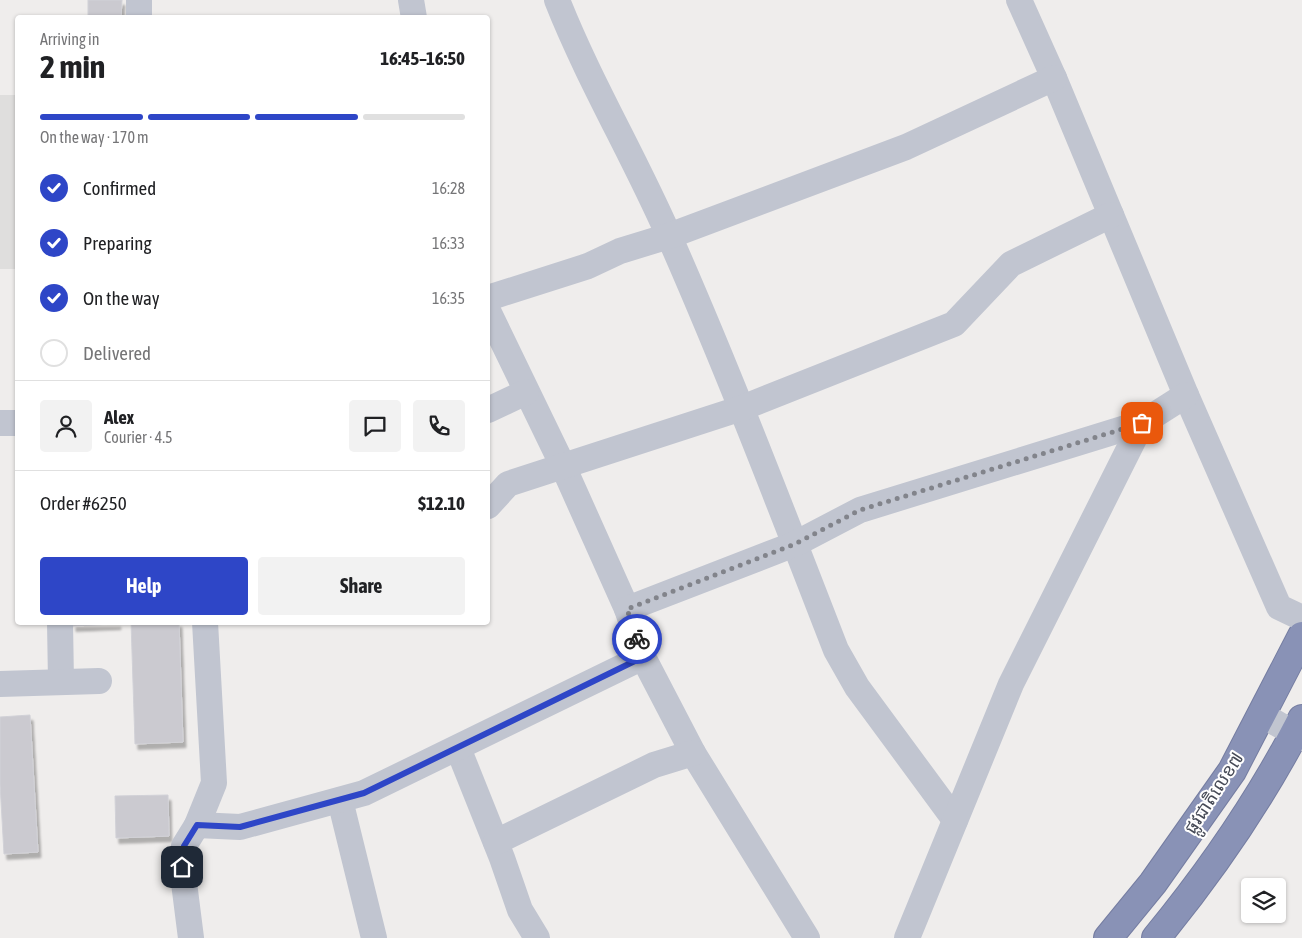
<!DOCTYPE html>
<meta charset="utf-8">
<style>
:root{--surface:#fff;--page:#f2f2f2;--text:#202124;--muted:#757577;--line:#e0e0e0;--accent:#2e46c7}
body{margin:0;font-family:"Asap Condensed","Noto Sans Khmer",sans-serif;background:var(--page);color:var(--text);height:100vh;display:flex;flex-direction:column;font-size:19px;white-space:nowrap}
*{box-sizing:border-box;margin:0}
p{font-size:16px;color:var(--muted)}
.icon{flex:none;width:28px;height:28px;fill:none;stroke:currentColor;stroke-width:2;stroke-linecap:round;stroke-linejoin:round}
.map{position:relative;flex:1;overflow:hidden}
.sheet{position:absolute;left:15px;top:15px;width:475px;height:610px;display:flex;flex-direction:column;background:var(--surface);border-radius:5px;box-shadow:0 1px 4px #0004}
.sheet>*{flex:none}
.buttons{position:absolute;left:1241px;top:878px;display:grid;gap:10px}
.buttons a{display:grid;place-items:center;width:45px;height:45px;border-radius:5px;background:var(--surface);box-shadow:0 1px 4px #0004;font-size:25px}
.pin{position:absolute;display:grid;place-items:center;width:42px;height:42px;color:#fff;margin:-21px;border-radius:10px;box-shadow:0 2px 8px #0006}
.courier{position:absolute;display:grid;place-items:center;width:50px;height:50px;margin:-25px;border:4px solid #2e46c7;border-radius:50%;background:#fff;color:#222;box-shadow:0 1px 6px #0007}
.overview em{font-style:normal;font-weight:700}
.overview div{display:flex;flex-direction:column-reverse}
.overview{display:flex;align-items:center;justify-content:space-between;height:85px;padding:0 25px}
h1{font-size:32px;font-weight:700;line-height:38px}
.bar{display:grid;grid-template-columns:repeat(4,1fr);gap:8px 5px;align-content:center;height:60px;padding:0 25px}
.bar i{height:6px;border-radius:4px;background:var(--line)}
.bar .current{background:var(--accent)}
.bar p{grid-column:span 4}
.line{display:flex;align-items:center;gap:12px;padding:0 25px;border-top:1px solid var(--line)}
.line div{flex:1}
.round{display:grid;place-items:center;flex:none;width:52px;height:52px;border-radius:5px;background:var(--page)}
ol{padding:0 25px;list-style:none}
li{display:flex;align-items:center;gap:15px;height:55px}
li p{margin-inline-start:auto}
li .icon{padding:5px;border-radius:50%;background:var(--accent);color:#fff;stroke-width:4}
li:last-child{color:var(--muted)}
li i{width:28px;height:28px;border:2px solid var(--line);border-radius:50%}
.cta{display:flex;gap:10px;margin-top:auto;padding:10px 25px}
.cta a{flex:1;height:58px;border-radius:5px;background:var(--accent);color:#fff;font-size:20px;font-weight:700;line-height:58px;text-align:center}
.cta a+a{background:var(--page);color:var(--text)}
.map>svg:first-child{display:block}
</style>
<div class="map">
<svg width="1302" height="938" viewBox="0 0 1302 938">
<defs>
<filter id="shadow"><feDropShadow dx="3" dy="5.5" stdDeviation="1" flood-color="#0004"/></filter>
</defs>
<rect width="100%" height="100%" fill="#efedec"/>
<rect fill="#dfdedd" x="0" y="95" width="17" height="174"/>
<g fill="#cbcad0" stroke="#d1d1d7" filter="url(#shadow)">
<polygon points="88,0 122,0 121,18 88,18"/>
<polygon points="73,622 118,622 118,624 73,626"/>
<polygon points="131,622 179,622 183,742 135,744"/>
<polygon points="30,715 38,852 4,854 0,784 0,717"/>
<polygon points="168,795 169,836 116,838 115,796"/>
</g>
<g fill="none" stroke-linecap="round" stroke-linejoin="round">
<g stroke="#757da1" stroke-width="30">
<g id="highway">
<polyline points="1108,938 1153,883 1232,771 1302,636"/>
<path d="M 1156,938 C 1212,870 1262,797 1302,719"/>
</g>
</g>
<g stroke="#c1c5d0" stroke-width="26">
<polyline points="139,0 139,18"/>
<polyline points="411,0 414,18"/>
<path d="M 557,0 C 589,81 634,156 669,236 C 729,372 782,511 836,650 L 857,687 L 955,820"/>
<polyline points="1019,0 1054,78 1186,395 1279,607 1302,618"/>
<polyline points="488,298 588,266 620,251 669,236 906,147 1054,78"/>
<polyline points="488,311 563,466 627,609"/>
<polyline points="488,410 526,392"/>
<polyline points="0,423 18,423"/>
<polyline points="488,506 508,484 742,408 954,324 1011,264 1111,215"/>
<polyline points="60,622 61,682"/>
<polyline points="643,657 693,753 807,938"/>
<polyline points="0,684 99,681"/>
<polyline points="1262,715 1302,738"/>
<polyline points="458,748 502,858 520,910 537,938"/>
<polyline points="340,800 374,938"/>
<polyline points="197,825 240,827 364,793 643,657 627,609 795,544 860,510 1142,423 1186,395"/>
<polyline points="496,842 654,765 693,753"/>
<polyline points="191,938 182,867 184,846 197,825 214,783 205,622"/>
<polyline points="907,938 1011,684 1142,423"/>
</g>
<use href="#highway" stroke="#8992b6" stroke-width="28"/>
</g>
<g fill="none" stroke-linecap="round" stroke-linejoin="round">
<polyline stroke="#82848b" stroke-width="5" stroke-dasharray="0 9" points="637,639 627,609 795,544 860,510 1142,423"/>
<polyline stroke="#2e46c7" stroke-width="6" points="182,867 184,846 197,825 240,827 364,793 643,657 637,639"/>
</g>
<g text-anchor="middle" stroke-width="4" stroke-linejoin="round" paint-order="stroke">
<g font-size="18" fill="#474b57" stroke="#fff">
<text transform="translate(1214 793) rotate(-57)" y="6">ផ្លូវជាតិលេខ៧</text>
</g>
</g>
</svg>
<div class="buttons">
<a><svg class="icon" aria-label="layers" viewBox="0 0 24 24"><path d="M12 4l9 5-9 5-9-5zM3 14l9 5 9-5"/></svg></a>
</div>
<div class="pin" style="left:1142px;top:423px;background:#ea580c"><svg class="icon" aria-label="bag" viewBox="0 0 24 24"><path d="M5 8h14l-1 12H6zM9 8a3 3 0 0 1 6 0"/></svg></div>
<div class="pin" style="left:182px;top:867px;background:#1f2937"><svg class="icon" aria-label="home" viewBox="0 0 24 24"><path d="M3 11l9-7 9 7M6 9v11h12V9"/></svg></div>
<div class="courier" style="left:637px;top:639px"><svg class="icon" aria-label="bike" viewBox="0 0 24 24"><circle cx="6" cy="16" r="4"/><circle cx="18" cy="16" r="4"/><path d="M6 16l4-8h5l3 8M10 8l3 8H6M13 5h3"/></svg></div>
<section class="sheet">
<div class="overview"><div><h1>2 min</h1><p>Arriving in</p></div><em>16:45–16:50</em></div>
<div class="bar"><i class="current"></i><i class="current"></i><i class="current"></i><i></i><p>On the way · 170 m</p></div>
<ol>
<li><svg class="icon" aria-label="check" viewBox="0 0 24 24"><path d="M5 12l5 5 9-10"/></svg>Confirmed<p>16:28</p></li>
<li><svg class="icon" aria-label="check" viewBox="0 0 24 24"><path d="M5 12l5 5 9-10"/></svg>Preparing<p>16:33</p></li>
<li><svg class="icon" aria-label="check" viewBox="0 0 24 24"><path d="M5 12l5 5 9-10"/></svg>On the way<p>16:35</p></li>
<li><i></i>Delivered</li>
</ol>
<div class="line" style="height:90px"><a class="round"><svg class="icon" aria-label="person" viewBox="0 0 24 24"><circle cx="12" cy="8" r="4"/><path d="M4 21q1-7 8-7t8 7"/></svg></a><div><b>Alex</b><p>Courier · 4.5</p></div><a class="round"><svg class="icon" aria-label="chat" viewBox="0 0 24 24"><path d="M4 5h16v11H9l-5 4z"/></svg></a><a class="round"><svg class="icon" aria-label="phone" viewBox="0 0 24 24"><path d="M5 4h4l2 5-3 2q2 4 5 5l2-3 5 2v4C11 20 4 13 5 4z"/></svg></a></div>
<div class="line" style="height:65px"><div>Order #6250</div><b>$12.10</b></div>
<div class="cta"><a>Help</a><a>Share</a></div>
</section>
</div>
